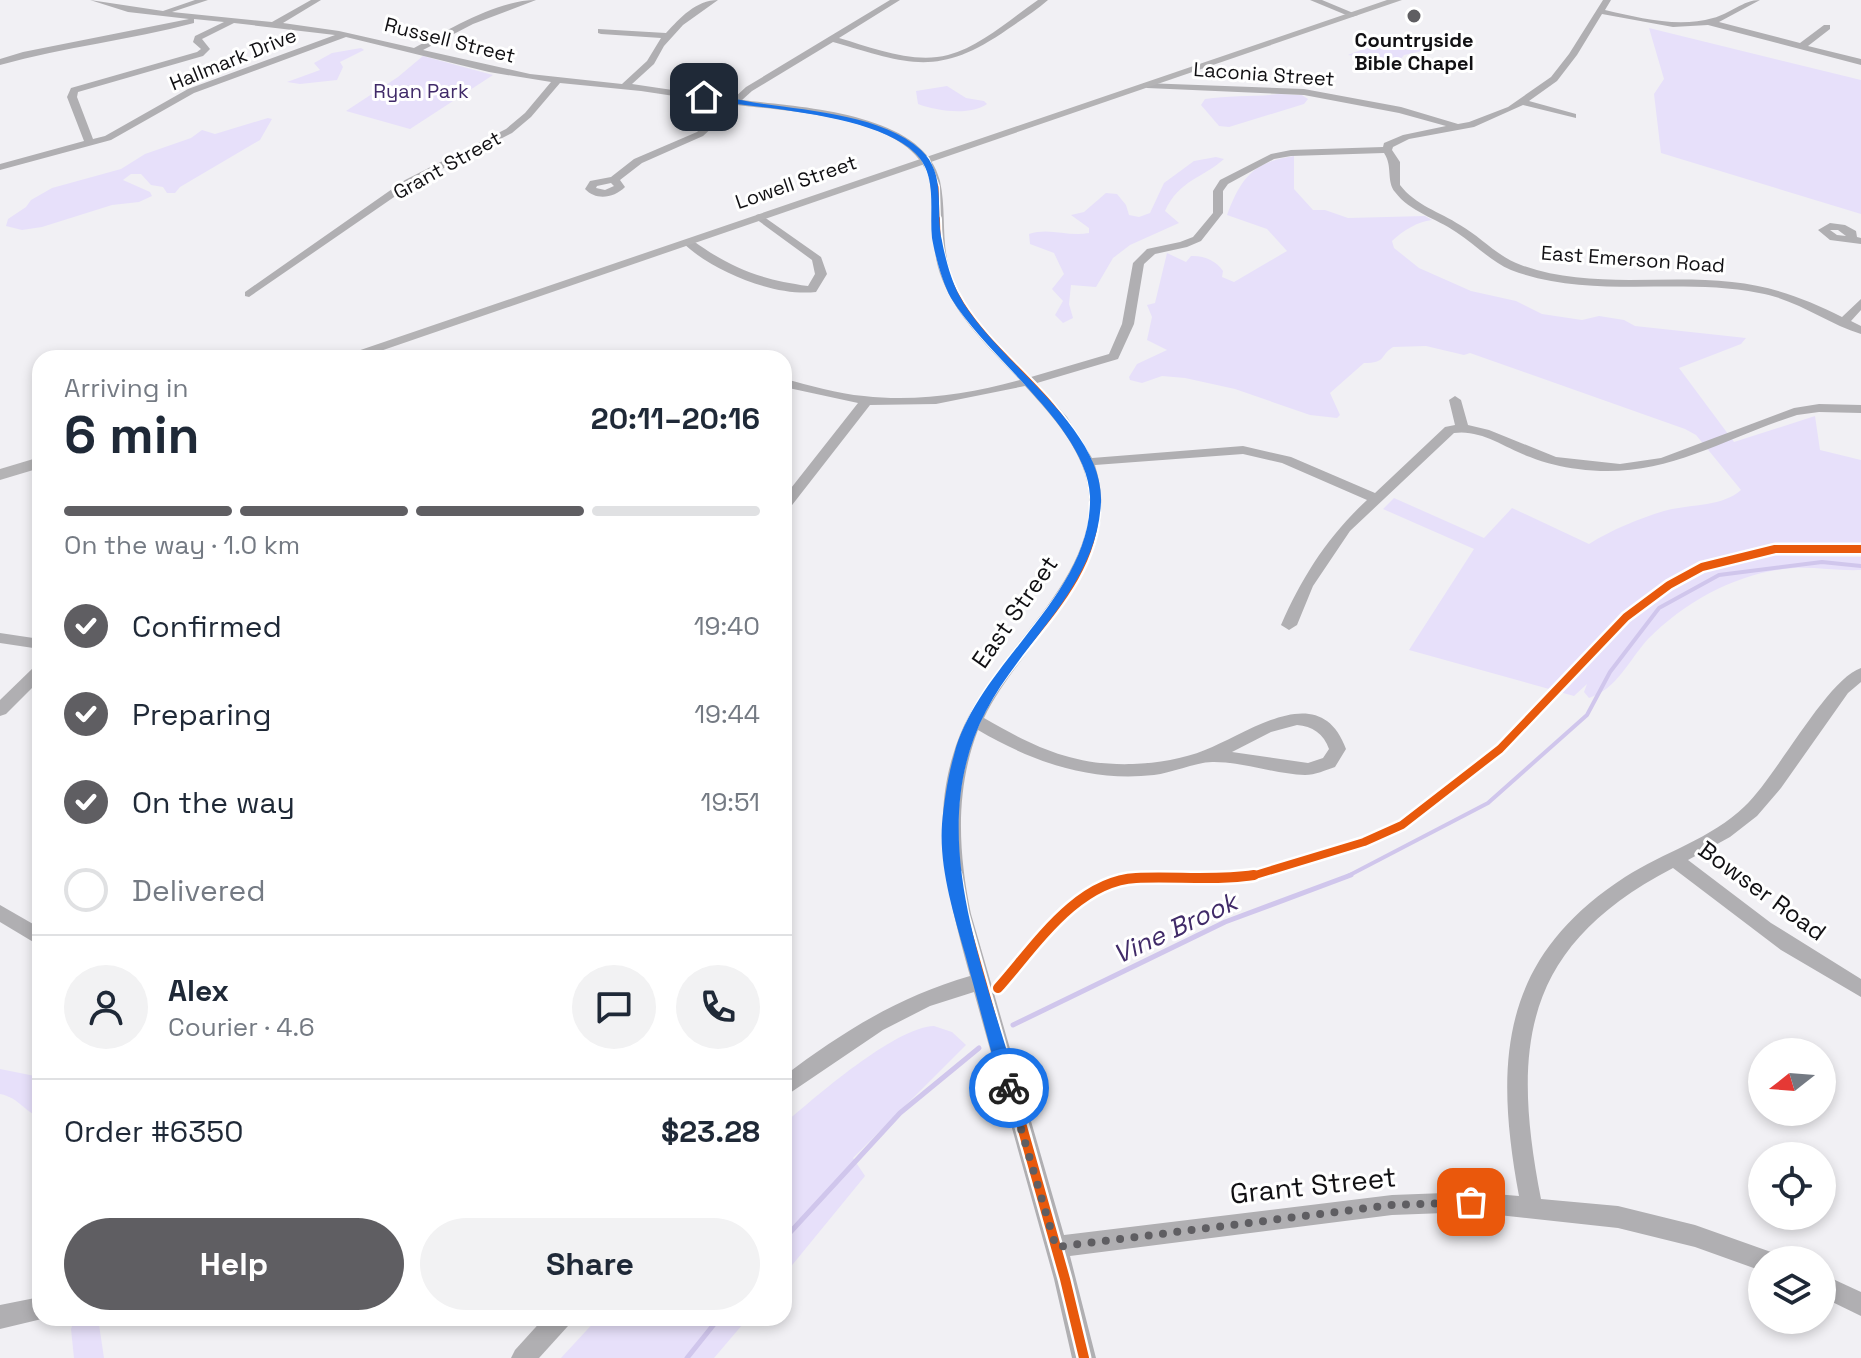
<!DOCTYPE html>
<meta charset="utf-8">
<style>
:root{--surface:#fff;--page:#f2f2f3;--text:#1f2937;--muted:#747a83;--line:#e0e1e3;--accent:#5f5e62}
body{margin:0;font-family:"Space Grotesk",sans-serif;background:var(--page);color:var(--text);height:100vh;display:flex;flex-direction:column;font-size:30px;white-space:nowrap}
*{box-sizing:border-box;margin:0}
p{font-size:26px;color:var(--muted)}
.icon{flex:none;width:44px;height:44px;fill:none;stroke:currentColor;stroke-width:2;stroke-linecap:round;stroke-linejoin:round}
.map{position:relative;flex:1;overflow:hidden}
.details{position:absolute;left:32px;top:350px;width:760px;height:976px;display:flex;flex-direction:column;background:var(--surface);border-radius:24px;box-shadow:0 4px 12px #0003}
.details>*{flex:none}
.needle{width:52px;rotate:253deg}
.tools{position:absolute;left:1748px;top:1038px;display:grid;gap:16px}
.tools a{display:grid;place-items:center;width:88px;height:88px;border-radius:50%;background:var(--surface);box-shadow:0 4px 12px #0003;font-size:40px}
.pin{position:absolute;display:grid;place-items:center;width:68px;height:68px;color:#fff;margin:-34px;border-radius:16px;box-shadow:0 4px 12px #0006}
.courier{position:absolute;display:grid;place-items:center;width:80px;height:80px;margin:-40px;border:6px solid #1a73e8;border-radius:50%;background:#fff;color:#222;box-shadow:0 2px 10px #0007}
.overview em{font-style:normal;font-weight:800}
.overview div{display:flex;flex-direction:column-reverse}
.overview{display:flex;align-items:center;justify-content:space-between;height:136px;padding:0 32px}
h1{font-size:52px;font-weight:800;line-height:60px}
.bar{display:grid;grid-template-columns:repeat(4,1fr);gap:12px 8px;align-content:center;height:96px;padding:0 32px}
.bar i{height:10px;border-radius:6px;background:var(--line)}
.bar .on{background:var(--accent)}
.bar p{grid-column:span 4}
.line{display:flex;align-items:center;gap:20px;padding:0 32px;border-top:2px solid var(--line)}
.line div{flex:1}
.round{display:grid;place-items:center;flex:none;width:84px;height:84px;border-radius:42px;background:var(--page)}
ol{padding:0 32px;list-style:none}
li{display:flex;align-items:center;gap:24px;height:88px}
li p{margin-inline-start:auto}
li .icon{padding:8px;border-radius:50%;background:var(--accent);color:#fff;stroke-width:4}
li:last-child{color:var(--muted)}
li i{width:44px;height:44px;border:4px solid var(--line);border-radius:50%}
.cta{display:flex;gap:16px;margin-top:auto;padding:16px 32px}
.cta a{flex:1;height:92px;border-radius:48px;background:var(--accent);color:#fff;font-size:32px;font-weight:800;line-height:92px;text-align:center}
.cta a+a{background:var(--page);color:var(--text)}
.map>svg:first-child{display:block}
</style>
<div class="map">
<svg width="1861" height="1358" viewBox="0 0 1861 1358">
<rect width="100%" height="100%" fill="#f1f0f4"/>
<g fill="#e7e0fa">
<polygon points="1649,28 1861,80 1861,214 1661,153 1654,94 1664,79"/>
<path d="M 1381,42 C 1405,53 1415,38 1432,49 L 1404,55 L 1398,62 L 1348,55 Z"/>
<polygon points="361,48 364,50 340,62 343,67 337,80 300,84 287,82 320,70 314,63 332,53"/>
<polygon points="423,56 493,75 410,129 346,111 398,77"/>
<path d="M 947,86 L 966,98 L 984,101 L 987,104 C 971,116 936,111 918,104 L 916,91 Z"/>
<path d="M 1278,94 L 1302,95 L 1308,99 L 1304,104 L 1229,127 L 1219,126 L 1201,105 L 1205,99 C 1229,95 1254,97 1278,94 Z"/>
<polygon points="268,118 272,119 260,140 180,187 175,193 167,193 163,187 151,185 141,174 131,174 123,180 150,192 152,196 139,202 112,205 42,227 22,230 6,226 8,219 26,207 31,200 52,188 121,169 145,154 191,138 202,130 215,134"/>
<path d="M 1294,156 L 1294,189 L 1313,210 L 1325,210 L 1348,218 L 1425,216 L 1432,220 C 1417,222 1404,230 1392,241 L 1394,248 L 1419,268 L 1471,291 L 1516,301 L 1542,314 L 1582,320 L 1599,316 L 1624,320 L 1635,326 L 1746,338 L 1741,344 L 1679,368 L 1734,442 L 1815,416 L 1820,450 L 1861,460 L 1861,554 L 1775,556 L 1861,557 L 1861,570 C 1838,571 1816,567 1794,568 C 1739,572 1687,600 1648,639 C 1629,660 1617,689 1589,698 L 1584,692 L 1587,684 L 1574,696 L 1409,650 L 1474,549 L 1383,509 L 1394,498 L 1484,538 L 1512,508 L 1589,544 C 1613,529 1638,519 1664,511 C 1688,504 1723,507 1741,490 L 1696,435 L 1685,429 L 1470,353 L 1464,355 L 1426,346 L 1393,347 C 1379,356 1387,363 1364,363 L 1330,393 L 1340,415 L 1337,418 L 1310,415 L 1235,389 L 1185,378 L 1162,376 L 1142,383 L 1130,380 L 1129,377 L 1137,364 L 1167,350 L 1147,340 L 1152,317 L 1147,305 L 1155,303 L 1167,253 L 1186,262 L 1191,256 C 1203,255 1217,261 1223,271 L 1222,277 L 1234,282 L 1287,251 L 1267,229 L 1227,215 C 1241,178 1253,162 1294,156 Z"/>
<path d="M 1216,157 L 1224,159 C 1203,178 1179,180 1165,211 L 1179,223 L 1130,245 L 1113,258 L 1096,287 L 1071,285 L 1069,304 L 1073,318 L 1063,323 L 1055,315 L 1063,301 L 1052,289 L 1064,274 L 1054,253 L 1030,244 L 1029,234 C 1049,227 1068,237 1089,233 L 1089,228 L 1071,215 L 1084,212 L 1106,193 L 1117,194 L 1126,205 L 1129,215 L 1139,217 L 1150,213 L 1164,183 L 1194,161 Z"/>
<path d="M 934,1026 L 952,1032 L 966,1045 L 853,1158 L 865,1176 L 784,1275 L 784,1124 C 814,1098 895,1027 934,1026 Z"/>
<path d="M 0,1069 L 40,1077 L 40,1117 C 24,1112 20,1098 0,1094 Z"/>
<polygon points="75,1318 98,1318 104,1358 74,1358 71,1329"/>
<polygon points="598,1318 748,1318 714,1358 561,1358"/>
</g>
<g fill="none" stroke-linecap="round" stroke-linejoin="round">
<polyline stroke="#d0c6ec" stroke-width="4" points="1346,877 1488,803 1587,715 1610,672 1659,608 1719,575 1822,562 1861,566"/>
<g stroke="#d0c6ec" stroke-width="5">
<polyline points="1013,1025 1225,922 1351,875"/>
<polyline points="784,1239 900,1113 979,1048"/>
<polyline points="687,1358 719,1318"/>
</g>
<g fill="#b0afb2" fill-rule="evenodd">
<path d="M 90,0 L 163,11 L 195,0 L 208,0 L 172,12 L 272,22 L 311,0 L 321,0 L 283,23 L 339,31 L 414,48 C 448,30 497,0 536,0 L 473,24 L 423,50 L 530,74 L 622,84 L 647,61 L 661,38 L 601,34 L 598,33 L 598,29 L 666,33 C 680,18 696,0 718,0 L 683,25 L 664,46 L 654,64 L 632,84 L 733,99 L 746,87 L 890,0 L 900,0 L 839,38 C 873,48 913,64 948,55 C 981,46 1010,19 1038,0 L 1048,0 C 1036,11 1021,20 1008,29 C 938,78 909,64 833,42 L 752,91 L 742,100 C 798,107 924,112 940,181 C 947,213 940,245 952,277 C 968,318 1001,346 1031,377 L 1109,354 L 1122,324 L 1133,263 L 1147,249 L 1180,242 L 1193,237 L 1213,213 L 1213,191 L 1220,180 L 1271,154 L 1291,150 L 1383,147 L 1384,143 L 1403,135 L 1446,126 L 1399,113 L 1304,95 L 1147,88 L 1142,85 L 1144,83 L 1304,89 L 1401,107 L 1458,124 L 1469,122 L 1508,107 L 1551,77 L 1569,54 L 1603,0 L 1611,0 L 1605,10 C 1640,18 1678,28 1713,18 C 1730,14 1743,0 1760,0 L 1719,22 L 1800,43 L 1824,25 L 1830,25 L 1830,29 L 1808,46 L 1861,59 L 1861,65 L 1708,25 L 1673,27 L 1602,14 L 1577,55 L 1557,81 L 1529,101 L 1576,114 L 1576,118 L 1523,105 L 1474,127 L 1409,139 L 1393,147 L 1392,150 L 1400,162 L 1400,185 C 1415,205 1440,212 1460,225 C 1481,237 1498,257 1521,265 C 1589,290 1662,274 1732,282 C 1772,286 1806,299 1842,317 L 1861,299 L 1861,310 L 1851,321 L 1861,326 L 1861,334 C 1826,323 1796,299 1759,293 C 1678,277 1591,300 1511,270 C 1490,261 1475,244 1456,232 C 1436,218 1410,212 1395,192 C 1386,181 1393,166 1384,153 L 1291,156 L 1274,159 L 1228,184 L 1223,191 L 1223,213 L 1201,241 L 1187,247 L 1155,254 L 1144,264 L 1134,324 L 1118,359 L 1037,383 L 1067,417 L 1092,458 L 1243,446 L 1291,457 L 1375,493 L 1445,427 L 1455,425 L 1449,400 L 1455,396 L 1461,400 L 1468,425 L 1489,430 L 1556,457 L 1620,464 L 1661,458 L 1794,408 L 1819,404 L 1861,405 L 1861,413 L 1819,412 L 1797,415 C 1721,439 1662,481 1578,469 C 1562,467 1545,463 1530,457 C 1505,448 1481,429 1454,433 L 1350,531 L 1313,586 L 1297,625 L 1289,630 L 1281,625 C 1302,577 1328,536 1367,500 L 1282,463 L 1243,454 L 1095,465 C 1128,570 1024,635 984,718 C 1034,747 1074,766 1133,764 C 1158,763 1183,759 1205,750 C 1248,734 1320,677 1346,749 L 1335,767 C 1326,770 1315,775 1305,775 C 1275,774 1244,762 1214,762 C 1199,761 1172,773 1154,775 C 1089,782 1033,762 978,730 C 955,790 958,851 971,914 L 1064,1235 L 1392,1195 L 1471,1192 L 1519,1196 C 1494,1061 1500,958 1625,877 C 1664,852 1711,839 1745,806 C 1776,777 1827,679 1861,668 L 1861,682 L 1848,693 L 1781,788 L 1757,816 L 1730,837 L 1688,860 L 1771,923 L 1861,979 L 1861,997 L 1781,950 L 1673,868 C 1523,946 1511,1045 1541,1199 L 1618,1206 L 1695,1225 L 1771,1252 L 1774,1260 L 1762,1260 L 1762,1271 L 1695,1247 L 1618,1228 L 1471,1212 L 1392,1215 L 1070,1256 L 1096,1358 L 1072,1358 L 1054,1279 L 974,992 L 930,1006 L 883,1030 L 784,1097 L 784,1076 C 842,1032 900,996 970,976 C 950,904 930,829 953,755 C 961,727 975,703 991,679 C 1033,619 1114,548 1082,465 C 1070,435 1047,410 1025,386 L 936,404 L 870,405 L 789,509 L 784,510 L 784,497 L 858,403 L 784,387 L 784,379 C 810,385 837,394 864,396 C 916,402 969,394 1020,380 C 990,349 958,319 942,279 C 929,247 936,216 930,183 C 917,116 790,112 737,105 L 703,136 L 642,163 L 620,180 L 625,187 C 614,198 596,201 585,189 L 590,181 L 611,177 L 634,159 L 697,132 L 727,104 L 641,91 L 560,83 L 531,117 L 512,133 L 413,184 L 249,297 L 245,296 L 245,292 L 405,180 L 506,129 L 525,113 L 551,82 L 489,72 L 346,37 L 194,93 L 111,140 L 0,170 L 0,164 L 84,141 L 67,97 L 71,88 L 197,52 L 201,49 L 193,42 L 195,36 L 224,22 L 194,19 L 194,23 C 130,40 64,47 0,65 L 0,59 L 23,52 L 189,19 L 128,12 ZM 234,23 L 335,35 L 188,89 L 105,136 L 93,139 L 77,97 L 78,92 L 203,56 L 210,49 L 202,39 ZM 611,183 L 614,186 L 605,190 L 596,188 L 597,186 ZM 1297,725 C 1312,726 1324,734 1329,749 L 1323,758 L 1308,763 L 1232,752 L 1271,732 Z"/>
<polygon points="1310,0 1322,0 1358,15 1351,17"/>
<path d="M 760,214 L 821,257 L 827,274 L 816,292 C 775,297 711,271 682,242 L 692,240 C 732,269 760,279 808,286 L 815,274 L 812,260 L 756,219 L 756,215 Z"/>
<path d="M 1830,223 L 1845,225 L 1856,231 L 1857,237 L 1861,238 L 1861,244 L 1830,240 L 1818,230 ZM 1830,230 L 1838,230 L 1846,236 L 1837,235 Z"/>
<polygon points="0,633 40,639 40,649 0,643"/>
<polygon points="40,666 40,680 6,714 0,716 0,700 34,667"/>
<polygon points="0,905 40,928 40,946 0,922"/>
<polygon points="1822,1274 1861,1292 1861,1316 1822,1297"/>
<polygon points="40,1297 40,1318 46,1318 0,1329 0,1305"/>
<polygon points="544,1318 572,1318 568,1326 539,1358 511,1358 515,1350"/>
</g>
<g fill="#b4b3b5" fill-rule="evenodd">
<polygon points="1387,0 1402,0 360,358 337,358"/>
<polygon points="40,457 40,468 0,480 0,469"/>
</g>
<g stroke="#fff" stroke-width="8">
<polyline id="cycleway-far3" points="926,160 936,187 937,221"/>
</g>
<g stroke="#fff" stroke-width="10">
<path id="cycleway-far2" d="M 937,219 C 936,328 1035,364 1080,447 C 1091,466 1093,486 1095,506"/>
</g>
<g stroke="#fff" stroke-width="13">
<g id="cycleway-far1">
<path d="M 955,877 C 947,820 952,762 979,710 C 1014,643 1097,586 1095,504"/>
<polyline points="1232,877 1252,876 1364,842 1402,825 1500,749 1626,617 1669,585 1702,567 1775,549 1861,549"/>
</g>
</g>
<g stroke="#fff" stroke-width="15">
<g id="cycleway">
<polyline points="955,875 962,914 1065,1279 1084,1358"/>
<path d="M 998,988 C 1034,948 1076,881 1136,878 C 1175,876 1215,881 1254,875"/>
</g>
</g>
<use href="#cycleway-far3" stroke="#e8590c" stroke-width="5"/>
<use href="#cycleway-far2" stroke="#e8590c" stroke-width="6"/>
<use href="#cycleway-far1" stroke="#e8590c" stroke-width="8"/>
<use href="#cycleway" stroke="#e8590c" stroke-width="10"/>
</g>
<path fill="#1a73e8" d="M 701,96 C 721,95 744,101 764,104 C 812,111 884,116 921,150 C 947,174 935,210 942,241 C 945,257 951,280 959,295 C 993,360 1104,425 1101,502 C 1097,587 1023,640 986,711 C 923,831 984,968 1018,1088 L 1009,1095 L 1001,1088 C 989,1043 977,998 965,954 C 953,912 939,867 942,824 C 944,802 948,776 954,755 C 977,663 1093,596 1090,496 C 1087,427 987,358 951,298 C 942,282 935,255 932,238 C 929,210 938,175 915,153 C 875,114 759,108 704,100 Z"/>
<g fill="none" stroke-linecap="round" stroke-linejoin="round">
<polyline stroke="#5f5e62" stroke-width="8" stroke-dasharray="0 14.4" points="1009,1088 1056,1247 1392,1205 1471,1202"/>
</g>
<circle fill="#5f5e62" stroke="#fff" stroke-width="3" cx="1414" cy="16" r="8"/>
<g text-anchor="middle" stroke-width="6" stroke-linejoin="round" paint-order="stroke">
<g font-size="20" fill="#111013" stroke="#fff">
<text transform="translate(450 40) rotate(14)" y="7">Russell Street</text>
<text transform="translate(233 59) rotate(-22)" y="7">Hallmark Drive</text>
<text transform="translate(1264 74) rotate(4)" y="7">Laconia Street</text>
<text transform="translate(447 165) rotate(-29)" y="7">Grant Street</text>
<text transform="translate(796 182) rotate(-19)" y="7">Lowell Street</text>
<text transform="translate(1633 259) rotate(4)" y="7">East Emerson Road</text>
</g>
<g font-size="20" font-weight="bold" fill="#111013" stroke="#fff">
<text x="1414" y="47">Countryside<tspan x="1414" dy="23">Bible Chapel</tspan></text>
</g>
<g font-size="20" fill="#402a68" stroke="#fff">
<text x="421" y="98">Ryan Park</text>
</g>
<g font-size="24" fill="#111013" stroke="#fff">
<text transform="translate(1015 612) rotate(-55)" y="8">East Street</text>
<text transform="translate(1762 891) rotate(36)" y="8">Bowser Road</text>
</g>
<g font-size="26" font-style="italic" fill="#402a68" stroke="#fff">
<text transform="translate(1175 928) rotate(-25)" y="9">Vine Brook</text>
</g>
<g font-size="28" fill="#111013" stroke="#fff">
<text transform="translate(1313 1185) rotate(-6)" y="10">Grant Street</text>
</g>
</g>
</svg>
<div class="tools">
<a><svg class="needle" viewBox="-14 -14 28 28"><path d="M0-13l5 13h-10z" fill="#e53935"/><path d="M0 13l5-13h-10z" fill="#747a83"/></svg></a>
<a><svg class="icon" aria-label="locate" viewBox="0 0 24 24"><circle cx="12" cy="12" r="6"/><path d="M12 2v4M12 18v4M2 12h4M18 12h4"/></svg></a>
<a><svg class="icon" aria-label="layers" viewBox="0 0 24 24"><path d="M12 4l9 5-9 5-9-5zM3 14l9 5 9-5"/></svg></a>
</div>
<div class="pin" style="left:1471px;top:1202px;background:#ea580c"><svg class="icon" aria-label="bag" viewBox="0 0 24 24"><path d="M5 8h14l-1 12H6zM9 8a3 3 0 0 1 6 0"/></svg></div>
<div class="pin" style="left:704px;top:97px;background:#1f2937"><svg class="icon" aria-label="home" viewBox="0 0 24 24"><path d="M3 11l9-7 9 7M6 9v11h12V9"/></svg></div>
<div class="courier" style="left:1009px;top:1088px"><svg class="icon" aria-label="bike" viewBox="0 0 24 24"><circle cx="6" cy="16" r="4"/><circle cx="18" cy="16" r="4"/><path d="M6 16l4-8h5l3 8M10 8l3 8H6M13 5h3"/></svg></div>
<section class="details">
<div class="overview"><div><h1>6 min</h1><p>Arriving in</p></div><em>20:11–20:16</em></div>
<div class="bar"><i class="on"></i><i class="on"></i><i class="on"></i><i></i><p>On the way · 1.0 km</p></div>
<ol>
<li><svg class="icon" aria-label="check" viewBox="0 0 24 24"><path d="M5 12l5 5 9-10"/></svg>Confirmed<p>19:40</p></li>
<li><svg class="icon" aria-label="check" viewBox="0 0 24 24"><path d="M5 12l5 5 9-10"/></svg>Preparing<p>19:44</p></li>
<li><svg class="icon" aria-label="check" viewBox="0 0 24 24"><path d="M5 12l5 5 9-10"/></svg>On the way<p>19:51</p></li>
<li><i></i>Delivered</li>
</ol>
<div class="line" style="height:144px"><a class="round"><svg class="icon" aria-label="person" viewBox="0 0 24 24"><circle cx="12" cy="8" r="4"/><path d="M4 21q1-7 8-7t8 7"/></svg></a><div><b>Alex</b><p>Courier · 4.6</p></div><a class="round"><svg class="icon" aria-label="chat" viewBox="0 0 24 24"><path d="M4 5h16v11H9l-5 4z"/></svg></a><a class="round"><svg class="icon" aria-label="phone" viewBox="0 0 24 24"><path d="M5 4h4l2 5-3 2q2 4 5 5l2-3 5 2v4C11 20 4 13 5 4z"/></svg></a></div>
<div class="line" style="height:104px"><div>Order #6350</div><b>$23.28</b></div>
<div class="cta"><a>Help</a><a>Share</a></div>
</section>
</div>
